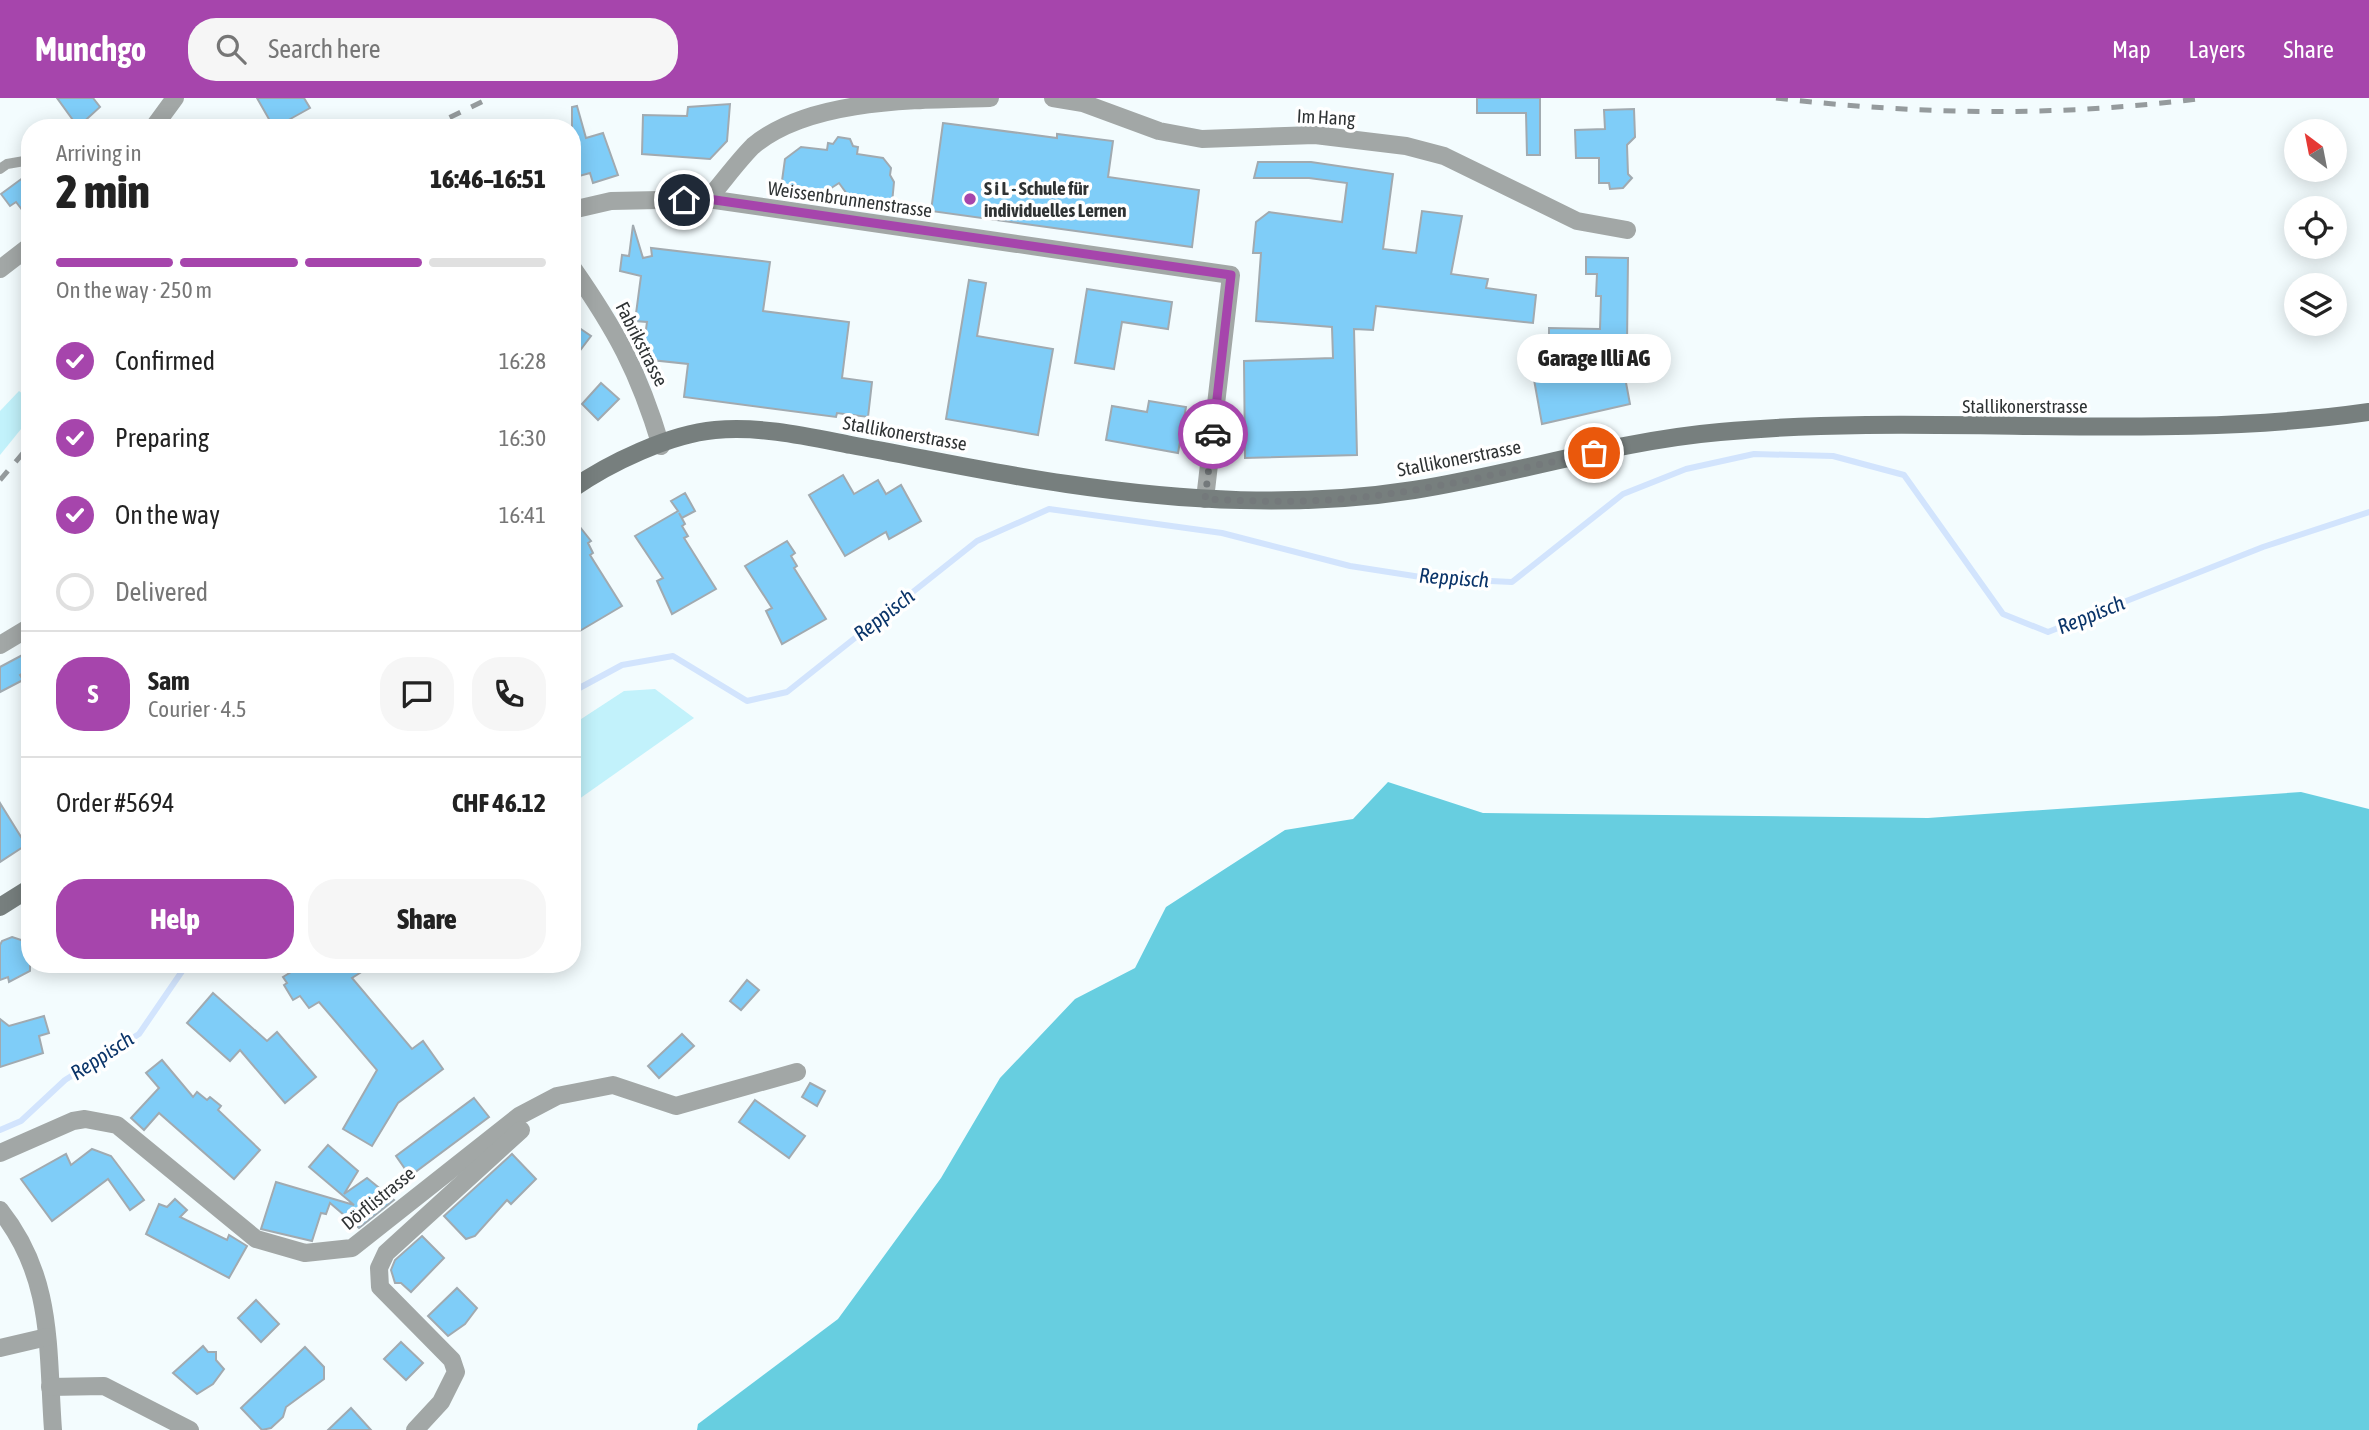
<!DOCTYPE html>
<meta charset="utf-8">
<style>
:root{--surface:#fff;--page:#f6f6f6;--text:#222;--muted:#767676;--line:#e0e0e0;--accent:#a645ac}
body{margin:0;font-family:"Asap Condensed",sans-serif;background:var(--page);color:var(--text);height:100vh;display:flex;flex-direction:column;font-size:26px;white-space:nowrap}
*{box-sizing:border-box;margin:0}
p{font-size:23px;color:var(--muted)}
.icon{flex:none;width:38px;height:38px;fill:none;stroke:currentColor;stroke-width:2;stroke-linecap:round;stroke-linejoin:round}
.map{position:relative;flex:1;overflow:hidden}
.side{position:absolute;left:21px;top:21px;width:560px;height:854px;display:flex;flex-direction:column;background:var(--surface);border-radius:28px;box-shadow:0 4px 18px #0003}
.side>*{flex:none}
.needle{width:46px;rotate:328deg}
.fabs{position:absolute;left:2284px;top:21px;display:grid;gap:14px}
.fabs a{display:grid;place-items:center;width:63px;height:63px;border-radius:50%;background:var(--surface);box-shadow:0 4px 18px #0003;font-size:35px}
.pin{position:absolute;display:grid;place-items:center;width:60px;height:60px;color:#fff;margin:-30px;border:4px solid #fff;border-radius:50%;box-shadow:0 2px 7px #0007}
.courier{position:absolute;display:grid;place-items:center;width:70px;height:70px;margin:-35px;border:5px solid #a645ac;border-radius:50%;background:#fff;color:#222;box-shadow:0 2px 9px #0007}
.bubble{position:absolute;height:49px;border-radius:24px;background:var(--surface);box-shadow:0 4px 18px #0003;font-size:23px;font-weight:800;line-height:49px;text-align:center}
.head em{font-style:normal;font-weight:800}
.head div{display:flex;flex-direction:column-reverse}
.head{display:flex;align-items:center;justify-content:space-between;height:119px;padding:0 35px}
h1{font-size:46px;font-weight:800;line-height:52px}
.bar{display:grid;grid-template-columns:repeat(4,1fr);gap:10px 7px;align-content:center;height:84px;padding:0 35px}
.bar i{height:9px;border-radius:5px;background:var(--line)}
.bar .current{background:var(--accent)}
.bar p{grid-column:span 4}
.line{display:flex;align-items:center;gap:18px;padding:0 35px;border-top:2px solid var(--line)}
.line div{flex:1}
.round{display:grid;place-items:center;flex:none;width:74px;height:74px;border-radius:28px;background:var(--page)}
ol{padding:0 35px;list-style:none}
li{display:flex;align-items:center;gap:21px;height:77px}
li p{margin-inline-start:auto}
li .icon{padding:7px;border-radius:50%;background:var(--accent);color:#fff;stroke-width:4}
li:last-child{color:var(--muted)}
li i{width:38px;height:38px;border:4px solid var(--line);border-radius:50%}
.cta{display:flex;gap:14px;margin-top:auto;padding:14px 35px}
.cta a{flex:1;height:80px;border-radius:28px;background:var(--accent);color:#fff;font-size:28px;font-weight:800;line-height:80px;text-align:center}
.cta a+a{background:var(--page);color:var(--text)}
header{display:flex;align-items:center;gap:42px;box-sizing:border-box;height:98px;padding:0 35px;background:var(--accent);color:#fff}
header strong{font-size:33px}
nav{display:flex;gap:38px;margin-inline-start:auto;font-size:24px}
.search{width:490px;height:63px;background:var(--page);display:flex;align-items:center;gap:18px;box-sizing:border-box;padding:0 24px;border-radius:28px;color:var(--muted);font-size:26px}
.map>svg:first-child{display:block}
</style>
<header>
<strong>Munchgo</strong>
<div class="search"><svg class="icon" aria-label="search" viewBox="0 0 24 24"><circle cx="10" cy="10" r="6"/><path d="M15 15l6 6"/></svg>Search here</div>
<nav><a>Map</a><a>Layers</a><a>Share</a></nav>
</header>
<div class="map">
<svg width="2369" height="1332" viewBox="0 0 2369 1332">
<rect width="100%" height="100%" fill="#f3fcfe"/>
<g fill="#c2f2fb">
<polygon points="19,293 30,302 30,320 0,357 0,313"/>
<polygon points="655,591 694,620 572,706 572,627 624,593"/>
</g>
<polygon fill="#67cee0" points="1388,684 1483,715 1928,720 2301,694 2369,711 2369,1332 697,1332 698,1326 838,1221 941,1080 1000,980 1075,901 1135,870 1166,809 1285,732 1353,721"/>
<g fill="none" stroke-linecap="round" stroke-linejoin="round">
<g stroke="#d2e4fd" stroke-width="6">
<polyline points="572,594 622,567 673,558 747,603 787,594 977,443 1049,411 1222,435 1350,468 1427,480 1512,484 1623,396 1686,371 1754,356 1833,358 1904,377 2003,516 2048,534 2263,449 2369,414"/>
<polyline points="0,1032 21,1023 65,982 139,936 187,866"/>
</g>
</g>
<g fill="#7fcdf8" stroke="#a1aab0" stroke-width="2">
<polygon points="57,0 93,0 100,9 78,29"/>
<polygon points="257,0 304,0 310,10 274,30"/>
<polygon points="1477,0 1540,0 1540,57 1527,57 1526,15 1477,15"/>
<polygon points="730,6 727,43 710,61 642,56 643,17 687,18 688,9"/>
<polygon points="577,8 586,40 603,35 618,77 593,85 590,75 572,80 572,9"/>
<polygon points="1634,11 1635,39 1627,47 1628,76 1632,80 1623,90 1610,91 1609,85 1599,85 1599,60 1576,60 1575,32 1605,31 1604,12"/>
<polygon points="943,25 1057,40 1057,36 1113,43 1108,79 1199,92 1192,149 931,113"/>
<polygon points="838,39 850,41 853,48 858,49 857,56 883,60 891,70 890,77 894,84 892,105 850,100 839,85 822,96 781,90 785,61 801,49 827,52 828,45 833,46"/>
<polygon points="1258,64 1311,64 1393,76 1383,151 1416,155 1422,113 1462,118 1451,176 1488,181 1486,190 1536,197 1533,225 1376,208 1373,232 1354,231 1357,357 1245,360 1244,263 1333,260 1332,229 1256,223 1261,155 1253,155 1256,124 1269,114 1342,124 1347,85 1309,80 1254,80"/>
<polygon points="24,79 30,86 30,122 16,104 10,108 1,96"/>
<polygon points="633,127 643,160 652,158 651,150 770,164 763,213 849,224 842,280 872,284 868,319 837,315 836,319 684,299 688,266 642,261 647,224 635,223 641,178 620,173 622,157 629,158"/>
<polygon points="1586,159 1628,160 1627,246 1631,246 1636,272 1624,274 1630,306 1542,326 1531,265 1614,248 1549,241 1549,230 1600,231 1601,198 1596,198 1597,176 1586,176"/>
<polygon points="969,182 986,185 977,238 1053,251 1038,337 946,321"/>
<polygon points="1087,191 1172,204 1168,231 1122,224 1114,271 1075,265"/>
<polygon points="572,225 591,238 572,263"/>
<polygon points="601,285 619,301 598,322 582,306"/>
<polygon points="1149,303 1186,309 1178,355 1106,342 1112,308 1147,314"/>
<polygon points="843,377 854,396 878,382 886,396 901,387 921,423 889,441 886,434 845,458 809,397"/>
<polygon points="685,395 695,413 682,420 679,415 685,426 682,428 688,438 684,440 716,491 672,516 657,483 663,480 635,438 678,413 671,403"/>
<polygon points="572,419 591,443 588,445 593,455 590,457 622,508 578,534 572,525"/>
<polygon points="787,443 795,455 791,458 797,468 794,470 826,521 782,546 766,513 772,510 745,468"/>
<polygon points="30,553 30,570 20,577 23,582 0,594 0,569"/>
<polygon points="0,705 26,747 0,764"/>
<polygon points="12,839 24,843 30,841 30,873 9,884 8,879 0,882 0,847 2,843"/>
<polygon points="304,866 374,866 352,880 412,951 423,943 443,971 398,1005 372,1048 343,1031 377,972 319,904 309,910 300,898 293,902 284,887 287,885 283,879"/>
<polygon points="747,882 759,892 741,912 730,903"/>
<polygon points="213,895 267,943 277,934 316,979 285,1005 240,952 230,963 187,925"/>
<polygon points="44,918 49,935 39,938 43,955 0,969 0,921 9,928"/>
<polygon points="682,936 694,948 659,980 648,968"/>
<polygon points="162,962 193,999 197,994 207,1002 210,999 221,1008 218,1012 260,1052 234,1081 159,1015 144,1032 131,1020 159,990 146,975"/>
<polygon points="810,985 825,993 817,1008 802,999"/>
<polygon points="474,1000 489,1019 410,1078 396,1058"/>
<polygon points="755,1002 805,1038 789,1060 739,1024"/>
<polygon points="328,1047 358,1073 344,1096 367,1080 394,1102 359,1130 330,1105 326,1116 321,1115 312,1143 261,1131 276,1084 354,1107 309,1069"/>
<polygon points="92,1051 111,1058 144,1102 130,1112 108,1081 52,1123 21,1081 66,1056 71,1067"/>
<polygon points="512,1056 536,1081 511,1106 507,1102 475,1138 466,1141 444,1118"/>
<polygon points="175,1101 187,1112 180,1119 227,1142 229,1137 247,1148 229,1180 146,1136 159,1106 167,1109"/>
<polygon points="422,1138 444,1160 411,1194 401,1185 395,1185 391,1172 395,1162"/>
<polygon points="457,1190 477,1210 465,1226 448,1238 428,1218"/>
<polygon points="256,1202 279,1226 261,1244 238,1220"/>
<polygon points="401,1244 423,1265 406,1282 384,1261"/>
<polygon points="203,1248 208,1254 216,1254 216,1262 224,1271 213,1286 197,1296 173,1275"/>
<polygon points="305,1249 324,1269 324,1281 286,1309 283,1319 271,1330 262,1332 241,1310"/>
<polygon points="351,1310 371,1332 328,1332"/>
</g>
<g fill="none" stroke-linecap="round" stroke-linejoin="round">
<polyline stroke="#a2a7a6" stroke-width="10" points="0,71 7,66 30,62"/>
<g stroke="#a2a7a6" stroke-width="18">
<polyline points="1053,0 1083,5 1159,33 1202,41 1315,37 1406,48 1444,58 1577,123 1627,132"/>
<polyline points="153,30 175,0"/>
<path d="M 708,101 C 723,84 737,64 753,48 C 810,0 918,2 990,0"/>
<polyline points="572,112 611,103 708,101 1231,177 1205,401"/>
<path d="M 572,169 C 616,232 639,274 661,348"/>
<polyline points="0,171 30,148"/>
<polyline points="0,547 30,529"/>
<polyline points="0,1055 73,1023 85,1021 117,1027 256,1141 305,1155 352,1150 519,1018 557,998 613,987 676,1008 797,974"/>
<path d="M 0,1112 C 54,1180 47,1250 53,1332"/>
<polyline points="0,1250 47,1239"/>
<polyline points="50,1289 104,1288 190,1332"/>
<polyline points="415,1332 441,1304 456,1274 452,1262 380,1189 379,1170 386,1155 521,1032"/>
</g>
<g stroke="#777f7e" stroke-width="18">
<path d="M 572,391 C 609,365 670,336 715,332 C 762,328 805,338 851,347 C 923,360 995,376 1067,386 C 1183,403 1298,410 1414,392 C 1516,376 1616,343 1720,334 C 1935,314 2154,345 2369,314"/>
<polyline points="0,809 30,790"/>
</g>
<g stroke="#959b9d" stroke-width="5" stroke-dasharray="12 12" stroke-linecap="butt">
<path d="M 1776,0 C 1919,17 2062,19 2204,0"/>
<polyline points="428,30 490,0"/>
<polyline points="0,382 30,347"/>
</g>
</g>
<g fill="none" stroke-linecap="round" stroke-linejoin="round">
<path stroke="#74797b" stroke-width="7" stroke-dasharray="0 12.6" d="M 1213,336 L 1205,401 C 1250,403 1295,405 1340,401 C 1425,395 1510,372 1594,355"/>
<polyline stroke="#a645ac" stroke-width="9" points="684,102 708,101 1231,177 1213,336"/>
</g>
<circle fill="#a645ac" stroke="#fff" stroke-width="2.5" cx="970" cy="101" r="7"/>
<g text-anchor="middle" stroke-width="7" stroke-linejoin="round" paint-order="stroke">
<g font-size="19" fill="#2f3334" stroke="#fff">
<text transform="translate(1326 19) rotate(3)" y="7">Im Hang</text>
<text transform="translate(850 101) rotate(8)" y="7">Weissenbrunnenstrasse</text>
<text transform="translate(642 246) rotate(63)" y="7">Fabrikstrasse</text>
<text x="2025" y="315">Stallikonerstrasse</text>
<text transform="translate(905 335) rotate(10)" y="7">Stallikonerstrasse</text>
<text transform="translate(1459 360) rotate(-11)" y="7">Stallikonerstrasse</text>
<text transform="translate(378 1100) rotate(-39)" y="7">Dörflistrasse</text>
</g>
<g font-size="19" font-weight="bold" fill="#2f3334" stroke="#fff" text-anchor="start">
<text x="984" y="97">S i L - Schule für<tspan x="984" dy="22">individuelles Lernen</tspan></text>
</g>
<g font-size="21" font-style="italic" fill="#0a3469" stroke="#fff">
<text transform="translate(1454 480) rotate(4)" y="7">Reppisch</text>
<text transform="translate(884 517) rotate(-38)" y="7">Reppisch</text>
<text transform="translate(2091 517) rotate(-22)" y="7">Reppisch</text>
<text transform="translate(102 958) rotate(-33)" y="7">Reppisch</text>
</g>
</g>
</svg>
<div class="fabs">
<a><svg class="needle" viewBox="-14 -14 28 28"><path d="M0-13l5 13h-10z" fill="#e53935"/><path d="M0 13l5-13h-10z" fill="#767676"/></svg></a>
<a><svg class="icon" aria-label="locate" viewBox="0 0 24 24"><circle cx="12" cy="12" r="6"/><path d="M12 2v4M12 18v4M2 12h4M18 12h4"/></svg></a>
<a><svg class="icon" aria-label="layers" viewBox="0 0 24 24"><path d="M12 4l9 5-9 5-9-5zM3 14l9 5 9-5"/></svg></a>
</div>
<div class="pin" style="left:1594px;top:355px;background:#ea580c"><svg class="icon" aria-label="bag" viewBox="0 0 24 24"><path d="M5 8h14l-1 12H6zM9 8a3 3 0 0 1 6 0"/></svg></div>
<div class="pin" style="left:684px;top:102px;background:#1f2937"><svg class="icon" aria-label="home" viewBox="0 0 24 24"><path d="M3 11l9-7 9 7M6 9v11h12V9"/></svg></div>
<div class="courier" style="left:1213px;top:336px"><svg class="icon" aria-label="car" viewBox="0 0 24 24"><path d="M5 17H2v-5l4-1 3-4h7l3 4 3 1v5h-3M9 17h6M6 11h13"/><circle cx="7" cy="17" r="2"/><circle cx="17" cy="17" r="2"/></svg></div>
<div class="bubble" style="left:1517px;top:236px;width:154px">Garage Illi AG</div>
<section class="side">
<div class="head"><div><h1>2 min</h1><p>Arriving in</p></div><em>16:46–16:51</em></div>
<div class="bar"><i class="current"></i><i class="current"></i><i class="current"></i><i></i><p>On the way · 250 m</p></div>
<ol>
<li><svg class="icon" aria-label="check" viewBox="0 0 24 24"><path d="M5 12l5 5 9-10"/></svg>Confirmed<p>16:28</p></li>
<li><svg class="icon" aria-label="check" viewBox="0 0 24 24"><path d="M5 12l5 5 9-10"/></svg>Preparing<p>16:30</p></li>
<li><svg class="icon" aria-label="check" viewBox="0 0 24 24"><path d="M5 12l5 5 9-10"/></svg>On the way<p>16:41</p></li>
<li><i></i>Delivered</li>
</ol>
<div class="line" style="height:126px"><b class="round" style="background:var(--accent);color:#fff">S</b><div><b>Sam</b><p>Courier · 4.5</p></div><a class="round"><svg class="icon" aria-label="chat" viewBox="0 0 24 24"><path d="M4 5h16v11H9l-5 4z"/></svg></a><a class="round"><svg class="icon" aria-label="phone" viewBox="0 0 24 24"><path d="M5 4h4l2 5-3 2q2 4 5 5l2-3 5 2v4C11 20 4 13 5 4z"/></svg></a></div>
<div class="line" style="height:91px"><div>Order #5694</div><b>CHF 46.12</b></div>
<div class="cta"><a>Help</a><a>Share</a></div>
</section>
</div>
